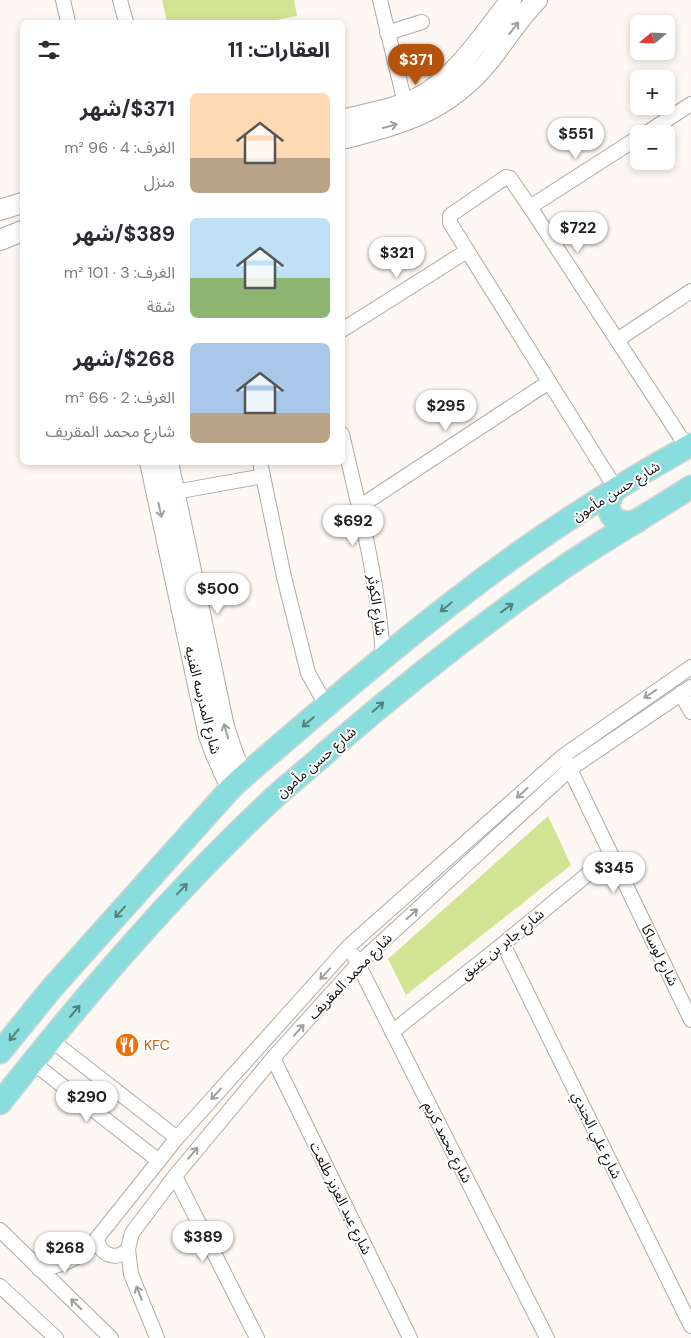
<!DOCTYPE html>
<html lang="ar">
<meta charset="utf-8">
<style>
body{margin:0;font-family:"DM Sans","Noto Sans Arabic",sans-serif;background:#f2f2f3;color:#2b2b33;direction:rtl;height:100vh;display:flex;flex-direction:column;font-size:19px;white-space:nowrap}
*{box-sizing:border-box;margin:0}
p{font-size:16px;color:#7c7c81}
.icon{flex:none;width:28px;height:28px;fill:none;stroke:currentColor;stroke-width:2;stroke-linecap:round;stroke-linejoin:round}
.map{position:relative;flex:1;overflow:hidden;direction:ltr}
.details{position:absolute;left:20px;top:20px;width:325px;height:445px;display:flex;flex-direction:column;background:#fff;border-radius:8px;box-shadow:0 2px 8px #0003;direction:rtl}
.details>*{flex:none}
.needle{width:32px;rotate:251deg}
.fabs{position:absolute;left:630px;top:15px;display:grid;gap:10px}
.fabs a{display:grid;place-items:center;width:45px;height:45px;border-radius:8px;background:#fff;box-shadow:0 2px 8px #0003;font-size:25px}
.price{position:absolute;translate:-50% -42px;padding:0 11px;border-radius:18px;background:#fff;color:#222;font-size:16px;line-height:32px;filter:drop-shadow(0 1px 2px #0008)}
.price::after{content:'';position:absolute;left:50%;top:30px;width:15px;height:11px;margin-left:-8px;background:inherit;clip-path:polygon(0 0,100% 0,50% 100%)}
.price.active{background:#b45309;color:#fff}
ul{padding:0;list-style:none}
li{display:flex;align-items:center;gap:15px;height:125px;padding:0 15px}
li span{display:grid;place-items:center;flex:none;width:140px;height:100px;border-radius:8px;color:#555}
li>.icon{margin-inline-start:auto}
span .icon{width:60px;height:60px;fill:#fffc;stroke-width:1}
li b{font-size:21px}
h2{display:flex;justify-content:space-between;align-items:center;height:60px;padding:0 15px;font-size:21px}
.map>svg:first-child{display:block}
.green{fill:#d3e394}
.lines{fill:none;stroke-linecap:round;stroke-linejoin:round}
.street-casing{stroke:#afaaa5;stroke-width:16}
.secondary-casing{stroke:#afaaa5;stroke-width:22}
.primary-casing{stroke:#d4d4d3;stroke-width:25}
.street{stroke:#fff;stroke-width:14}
.secondary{stroke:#fff;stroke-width:20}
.primary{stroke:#89dddd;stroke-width:22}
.oneway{stroke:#9f9f9e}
.oneway2{stroke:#53807f}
.labels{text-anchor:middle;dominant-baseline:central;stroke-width:4;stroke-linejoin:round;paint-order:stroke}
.street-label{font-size:14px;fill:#100e0c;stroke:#fff}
.food-label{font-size:14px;fill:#c56008;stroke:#fff;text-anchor:start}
</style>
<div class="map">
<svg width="691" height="1338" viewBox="0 0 691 1338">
<rect width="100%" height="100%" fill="#fdf8f3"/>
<!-- green -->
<g class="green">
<path d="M162 0H294L297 16 265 22H167Z"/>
<path d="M548 816 571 865 406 995 388 959Z"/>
</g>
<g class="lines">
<!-- street casing -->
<g class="street-casing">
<g id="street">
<path d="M63 0 68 22"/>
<path d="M120 0 126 22"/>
<path d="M380 0 405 103"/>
<path d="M387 33 422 22"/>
<path d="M645 134 691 104"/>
<path d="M530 207 639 137"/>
<path d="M342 330 467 251"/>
<path d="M617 340 691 291"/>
<path d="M342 434C359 508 379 582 383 658"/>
<path d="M260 462 284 577 308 673 326 705"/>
<path d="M616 489 450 223V216L452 214 506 177 510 178 530 207 687 447"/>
<path d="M175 492 263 476"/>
<path d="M359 507 549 382"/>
<path d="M681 693 691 712"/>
<path d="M566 761 691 1020"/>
<path d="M503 944 691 1326"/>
<path d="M354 956 547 1338"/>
<path d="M392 1032 503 944 611 855"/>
<path d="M51 1040 177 1138"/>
<path d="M273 1058 410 1338"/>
<path d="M32 1062 159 1161"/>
<path d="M175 1176 257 1338"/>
<path d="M0 1230 111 1338"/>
<path d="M97 1238C99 1255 117 1262 128 1249"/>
<path d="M39 1269C59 1267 75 1261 90 1247L177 1138 349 946 563 756 691 667"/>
<path d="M0 1286 56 1338"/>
<path d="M157 1338 131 1274 128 1249 132 1233 175 1176 273 1058 358 964 570 769 691 687"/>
</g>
</g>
<!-- secondary casing -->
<g class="secondary-casing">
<g id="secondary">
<path d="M342 120C369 113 398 109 423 95 459 74 485 32 511 0"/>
<path d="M342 139C404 123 447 112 489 61 505 41 519 18 537 0"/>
<path d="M0 210 22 203"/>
<path d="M0 240 22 231"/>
<path d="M150 462 209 736 215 752 231 788"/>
<path d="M168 462 224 727 234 757 244 776"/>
</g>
</g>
<!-- primary casing -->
<g class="primary-casing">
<g id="primary">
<path d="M616 489C600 508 612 528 637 521"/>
<path d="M0 1052 52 988 231 788 244 776C314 716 384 655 457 599 530 542 610 490 691 445"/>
<path d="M0 1103C81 1000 166 900 261 810 282 789 306 771 328 751 403 686 482 624 564 567 605 539 649 514 691 487"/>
</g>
</g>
<!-- street -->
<use href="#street" class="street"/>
<!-- secondary -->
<use href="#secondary" class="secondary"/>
<!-- primary -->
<use href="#primary" class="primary"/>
</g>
<!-- one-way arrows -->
<defs><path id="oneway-shaft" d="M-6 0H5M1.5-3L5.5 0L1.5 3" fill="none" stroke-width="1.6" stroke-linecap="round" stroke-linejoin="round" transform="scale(1.25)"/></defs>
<g class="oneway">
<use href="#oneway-shaft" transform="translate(514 28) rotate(-52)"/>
<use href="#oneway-shaft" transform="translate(390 126) rotate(-15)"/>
<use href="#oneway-shaft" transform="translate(160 510) rotate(78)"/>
<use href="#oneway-shaft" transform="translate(650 694) rotate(146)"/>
<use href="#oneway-shaft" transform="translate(226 731) rotate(-106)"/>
<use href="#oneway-shaft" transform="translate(522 793) rotate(138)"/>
<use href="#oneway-shaft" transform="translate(412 914) rotate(-43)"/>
<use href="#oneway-shaft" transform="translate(325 974) rotate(132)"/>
<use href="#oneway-shaft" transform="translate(299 1030) rotate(-48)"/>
<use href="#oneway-shaft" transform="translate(216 1094) rotate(132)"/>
<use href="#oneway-shaft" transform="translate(193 1153) rotate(-50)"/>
<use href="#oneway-shaft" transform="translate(139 1293) rotate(-112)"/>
<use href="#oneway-shaft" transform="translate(76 1304) rotate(-136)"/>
</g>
<g class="oneway2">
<use href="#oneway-shaft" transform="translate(446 607) rotate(141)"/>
<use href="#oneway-shaft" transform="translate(507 608) rotate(-36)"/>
<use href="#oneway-shaft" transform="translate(378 707) rotate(-41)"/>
<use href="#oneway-shaft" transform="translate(308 722) rotate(140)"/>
<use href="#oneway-shaft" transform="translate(182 889) rotate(-46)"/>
<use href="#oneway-shaft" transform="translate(120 912) rotate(132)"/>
<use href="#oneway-shaft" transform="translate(75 1011) rotate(-50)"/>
<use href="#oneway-shaft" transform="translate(14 1035) rotate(129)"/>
</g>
<!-- icons -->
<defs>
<g id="restaurant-disc" transform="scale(1.25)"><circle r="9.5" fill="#e8710a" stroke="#fff"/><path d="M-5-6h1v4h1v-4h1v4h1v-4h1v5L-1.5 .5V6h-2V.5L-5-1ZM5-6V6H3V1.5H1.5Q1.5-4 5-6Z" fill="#fff"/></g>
</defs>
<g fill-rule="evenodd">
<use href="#restaurant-disc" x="127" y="1045"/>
</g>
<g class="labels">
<!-- street labels -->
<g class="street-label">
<text transform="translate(616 491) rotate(-32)">شارع حسن مأمون</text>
<text transform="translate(377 605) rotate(82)">شارع الكوثر</text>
<text transform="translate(203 700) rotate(76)">شارع المدرسه الفنيه</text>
<text transform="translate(316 762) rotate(-41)">شارع حسن مأمون</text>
<text transform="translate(502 944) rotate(-39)">شارع جابر بن عتيق</text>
<text transform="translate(660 955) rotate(64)">شارع لوساكا</text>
<text transform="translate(350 976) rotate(-46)">شارع محمد المقريف</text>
<text transform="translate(597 1135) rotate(64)">شارع علي الجندي</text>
<text transform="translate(448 1142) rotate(63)">شارع محمد كريم</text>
<text transform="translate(341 1198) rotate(64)">شارع عبد العزيز طلعت</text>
</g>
<!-- food labels -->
<g class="food-label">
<text x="144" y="1045">KFC</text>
</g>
</g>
</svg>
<div class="fabs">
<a><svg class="needle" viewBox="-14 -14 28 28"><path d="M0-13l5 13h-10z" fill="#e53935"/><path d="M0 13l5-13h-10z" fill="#7c7c81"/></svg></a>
<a>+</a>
<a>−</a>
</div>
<b class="price active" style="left:416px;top:86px">$371</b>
<b class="price" style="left:576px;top:160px">$551</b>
<b class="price" style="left:578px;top:254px">$722</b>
<b class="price" style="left:397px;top:279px">$321</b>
<b class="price" style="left:446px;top:432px">$295</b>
<b class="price" style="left:353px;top:547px">$692</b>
<b class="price" style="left:218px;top:615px">$500</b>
<b class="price" style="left:614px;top:894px">$345</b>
<b class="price" style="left:87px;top:1123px">$290</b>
<b class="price" style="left:203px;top:1263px">$389</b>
<b class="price" style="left:65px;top:1274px">$268</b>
<section class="details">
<h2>العقارات: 11<svg class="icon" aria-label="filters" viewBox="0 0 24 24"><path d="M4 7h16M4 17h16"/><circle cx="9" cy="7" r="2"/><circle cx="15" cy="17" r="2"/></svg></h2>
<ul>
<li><span style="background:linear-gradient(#ffd9b3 65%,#b9a48a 0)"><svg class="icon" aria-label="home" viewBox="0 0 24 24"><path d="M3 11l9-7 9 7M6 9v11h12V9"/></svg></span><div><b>$371/شهر</b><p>الغرف: 4 · 96 m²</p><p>منزل</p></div></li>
<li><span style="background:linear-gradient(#bfe0f5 60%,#8fb573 0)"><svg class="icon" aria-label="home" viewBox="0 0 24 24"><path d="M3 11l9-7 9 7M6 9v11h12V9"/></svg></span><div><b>$389/شهر</b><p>الغرف: 3 · 101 m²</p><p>شقة</p></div></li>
<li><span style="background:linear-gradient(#a9c7e8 70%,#b9a48a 0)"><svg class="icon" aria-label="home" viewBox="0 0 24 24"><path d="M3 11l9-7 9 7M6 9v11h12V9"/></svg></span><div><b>$268/شهر</b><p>الغرف: 2 · 66 m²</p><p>شارع محمد المقريف</p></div></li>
</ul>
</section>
</div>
